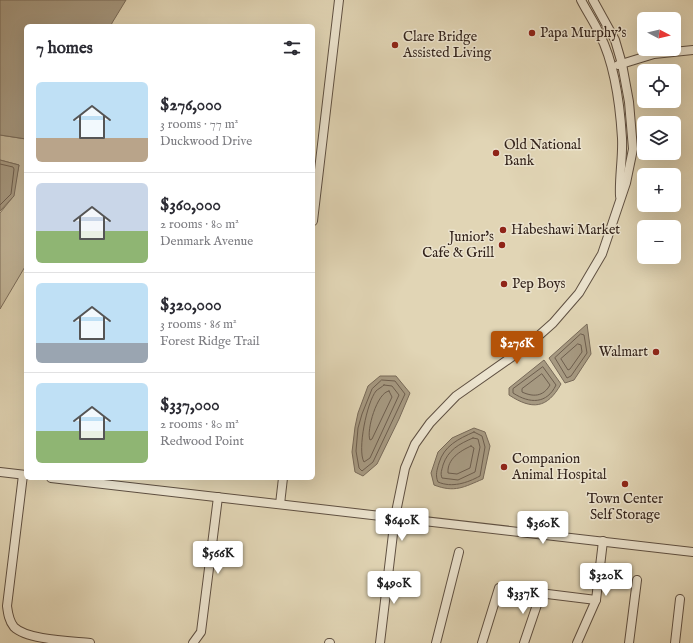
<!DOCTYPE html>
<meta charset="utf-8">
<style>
body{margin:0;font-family:"IM FELL English",serif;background:#f7f7f7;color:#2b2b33;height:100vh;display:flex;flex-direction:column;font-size:15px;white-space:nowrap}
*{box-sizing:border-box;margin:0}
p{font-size:13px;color:#7c7c81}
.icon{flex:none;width:22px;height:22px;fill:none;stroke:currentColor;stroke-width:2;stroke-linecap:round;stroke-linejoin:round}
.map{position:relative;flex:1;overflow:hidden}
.sheet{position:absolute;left:24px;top:24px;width:291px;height:456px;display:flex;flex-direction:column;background:#fff;border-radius:6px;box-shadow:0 4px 16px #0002}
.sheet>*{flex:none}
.needle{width:26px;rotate:97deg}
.controls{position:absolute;left:637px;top:12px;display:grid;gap:8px}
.controls a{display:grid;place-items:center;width:44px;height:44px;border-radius:6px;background:#fff;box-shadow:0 4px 16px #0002;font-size:20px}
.price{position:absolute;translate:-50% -34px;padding:0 9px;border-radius:4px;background:#fff;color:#222;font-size:13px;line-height:26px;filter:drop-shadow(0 1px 2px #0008)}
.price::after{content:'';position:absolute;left:50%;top:24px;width:12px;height:9px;margin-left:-6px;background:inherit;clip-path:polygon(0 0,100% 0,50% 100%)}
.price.on{background:#b45309;color:#fff}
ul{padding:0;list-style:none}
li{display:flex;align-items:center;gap:12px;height:100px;padding:0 12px}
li+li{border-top:1px solid #e1e1e2}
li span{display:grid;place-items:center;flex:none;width:112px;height:80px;border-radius:6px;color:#555}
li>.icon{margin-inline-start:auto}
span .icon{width:48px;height:48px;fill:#fffc;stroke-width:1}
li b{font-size:17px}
h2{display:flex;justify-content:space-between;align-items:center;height:48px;padding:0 12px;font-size:17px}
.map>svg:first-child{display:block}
.green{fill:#c4b79b;stroke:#7c6e5c}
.water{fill:#a69981;stroke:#786a59}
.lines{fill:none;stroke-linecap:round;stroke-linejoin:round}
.shore{stroke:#6d5e4e;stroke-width:1}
.minor-casing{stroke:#5f5042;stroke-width:10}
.minor{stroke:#ece4cf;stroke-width:8}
.poi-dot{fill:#8f2418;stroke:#ece4cf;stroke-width:1.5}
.labels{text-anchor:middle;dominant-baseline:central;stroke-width:3;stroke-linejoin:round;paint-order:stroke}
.poi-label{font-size:14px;fill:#34241c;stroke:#ece4cf;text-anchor:start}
</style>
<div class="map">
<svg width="693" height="643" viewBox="0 0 693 643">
<rect width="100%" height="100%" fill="#e1d5b5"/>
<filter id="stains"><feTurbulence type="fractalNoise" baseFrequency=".005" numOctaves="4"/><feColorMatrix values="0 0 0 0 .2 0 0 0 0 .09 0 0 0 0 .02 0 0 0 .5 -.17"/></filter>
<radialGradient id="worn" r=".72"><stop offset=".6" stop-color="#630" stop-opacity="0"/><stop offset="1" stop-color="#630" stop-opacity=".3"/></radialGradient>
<!-- green -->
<path class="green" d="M0 135 26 139V265L0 309V213L12 198 19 165 0 160Z"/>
<!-- water -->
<g class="water">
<path d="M0 0H126L112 23 111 26H26V139L0 135Z"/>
<path d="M0 160 19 165 14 196 0 211Z"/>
<path d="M587 324 591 354 574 380 565 383 549 358Z"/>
<path d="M544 360 561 384C547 409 532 410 509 395V388Z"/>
<path d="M380 376H396L410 393 399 419 377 464 363 476 355 472 352 452 355 427 358 413 368 386Z"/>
<path d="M474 428 485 432 490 446 483 479C464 487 455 493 434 485L431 473 438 452 452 438Z"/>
</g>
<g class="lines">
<!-- shore -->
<g class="shore">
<path d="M0 164 13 167 14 169 11 194 0 205"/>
<path d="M581 334 584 335 587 353 571 376 567 378 555 358Z"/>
<path d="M578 344 581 345 582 352 570 369 568 370 561 359Z"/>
<path d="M543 367 556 385C547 404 530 404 513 393V389Z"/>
<path d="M542 374 550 385C543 397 533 397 522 392V389Z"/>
<path d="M382 380 395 381 405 394 373 462 362 471 359 468 356 451 358 428 362 414 372 389Z"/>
<path d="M384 385 392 386 399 395 370 458 364 462C357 450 367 402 376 391 378 389 382 387 384 385Z"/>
<path d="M389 391 392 397 372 439 370 440C366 431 377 392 389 391Z"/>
<path d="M474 432 482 436 485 447 480 476C467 483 452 488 438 482 435 475 437 470 439 463 444 446 458 439 474 432Z"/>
<path d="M473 438 478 439 480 447 475 472 458 480 442 478C440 473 442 470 443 465 448 450 459 444 473 438Z"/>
<path d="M471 446 474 448 470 468 457 474 448 473C447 459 460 451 471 446Z"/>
</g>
<!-- minor casing -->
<g class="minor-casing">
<g id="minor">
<path d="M581 0C587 12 595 23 600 35 615 65 620 105 622 138 623 157 619 177 620 196"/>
<path d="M618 65 654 54 693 50"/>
<path d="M313 221 339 0"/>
<path d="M0 472 26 475"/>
<path d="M23 475 7 606C8 614 9 621 14 627 27 640 71 641 90 643"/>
<path d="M51 478 693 552"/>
<path d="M280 504 283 478"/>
<path d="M193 643 201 632 218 497"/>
<path d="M329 643H330"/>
<path d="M380 643 395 517 405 468 415 444 430 423 456 396 526 347 553 323 579 293 602 254 626 183 633 149 629 102 622 64 615 40 593 0"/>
<path d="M436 643 459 552"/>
<path d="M482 643 499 588 596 600"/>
<path d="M524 643 541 593"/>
<path d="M577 643 596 600 603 541"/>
<path d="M629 643 637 580"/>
<path d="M675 643 680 599"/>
</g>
</g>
<!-- minor -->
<use href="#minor" class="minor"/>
</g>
<!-- markers -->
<g class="poi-dot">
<circle cx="532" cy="33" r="4"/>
<circle cx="395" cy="45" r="4"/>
<circle cx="496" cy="153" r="4"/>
<circle cx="503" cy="230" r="4"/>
<circle cx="502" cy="245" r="4"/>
<circle cx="504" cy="284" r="4"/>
<circle cx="656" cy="352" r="4"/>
<circle cx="504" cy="467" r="4"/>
<circle cx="625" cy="484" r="4"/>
</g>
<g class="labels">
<!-- poi labels -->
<g class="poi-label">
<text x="540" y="33">Papa Murphy's</text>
<text x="403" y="37">Clare Bridge<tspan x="403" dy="16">Assisted Living</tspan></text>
<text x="504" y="145">Old National<tspan x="504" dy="16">Bank</tspan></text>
<text x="511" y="230">Habeshawi Market</text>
<text x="494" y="237" text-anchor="end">Junior's<tspan x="494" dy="16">Cafe &amp; Grill</tspan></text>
<text x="512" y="284">Pep Boys</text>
<text x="648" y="352" text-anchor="end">Walmart</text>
<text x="512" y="459">Companion<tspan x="512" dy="16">Animal Hospital</tspan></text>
<text x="625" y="499" text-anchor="middle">Town Center<tspan x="625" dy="16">Self Storage</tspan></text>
</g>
</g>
<rect width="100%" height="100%" filter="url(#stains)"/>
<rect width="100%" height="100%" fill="url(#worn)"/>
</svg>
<div class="controls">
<a><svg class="needle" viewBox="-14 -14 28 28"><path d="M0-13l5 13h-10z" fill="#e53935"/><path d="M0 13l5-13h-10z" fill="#7c7c81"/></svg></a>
<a><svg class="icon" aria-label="locate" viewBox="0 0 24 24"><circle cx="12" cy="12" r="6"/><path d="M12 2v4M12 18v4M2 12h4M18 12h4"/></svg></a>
<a><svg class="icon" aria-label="layers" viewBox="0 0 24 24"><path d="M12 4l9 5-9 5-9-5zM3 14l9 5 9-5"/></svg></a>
<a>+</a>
<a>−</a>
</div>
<b class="price on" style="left:517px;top:365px">$276K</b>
<b class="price" style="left:402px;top:542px">$640K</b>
<b class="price" style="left:543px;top:545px">$360K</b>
<b class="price" style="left:218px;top:575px">$566K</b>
<b class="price" style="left:606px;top:597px">$320K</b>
<b class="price" style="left:394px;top:605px">$490K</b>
<b class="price" style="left:523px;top:615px">$337K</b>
<section class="sheet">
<h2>7 homes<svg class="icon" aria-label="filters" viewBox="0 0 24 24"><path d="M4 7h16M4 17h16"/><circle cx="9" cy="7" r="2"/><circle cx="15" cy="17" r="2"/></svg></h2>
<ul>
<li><span style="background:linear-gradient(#bfe0f5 70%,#b9a48a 0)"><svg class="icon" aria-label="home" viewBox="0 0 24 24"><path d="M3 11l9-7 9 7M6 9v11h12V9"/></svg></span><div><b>$276,000</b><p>3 rooms · 77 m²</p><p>Duckwood Drive</p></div></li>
<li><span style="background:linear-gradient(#c9d6e8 60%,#8fb573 0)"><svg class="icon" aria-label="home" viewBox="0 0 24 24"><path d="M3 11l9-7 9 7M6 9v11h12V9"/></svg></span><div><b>$360,000</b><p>2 rooms · 80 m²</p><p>Denmark Avenue</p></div></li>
<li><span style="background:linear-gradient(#bfe0f5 75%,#9aa5b1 0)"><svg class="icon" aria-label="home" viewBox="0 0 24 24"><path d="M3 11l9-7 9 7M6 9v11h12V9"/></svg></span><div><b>$320,000</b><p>3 rooms · 86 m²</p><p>Forest Ridge Trail</p></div></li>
<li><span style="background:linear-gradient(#bfe0f5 60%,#8fb573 0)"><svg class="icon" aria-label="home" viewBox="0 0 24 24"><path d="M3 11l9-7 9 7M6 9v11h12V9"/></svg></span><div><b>$337,000</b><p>2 rooms · 80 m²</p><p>Redwood Point</p></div></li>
</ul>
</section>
</div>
